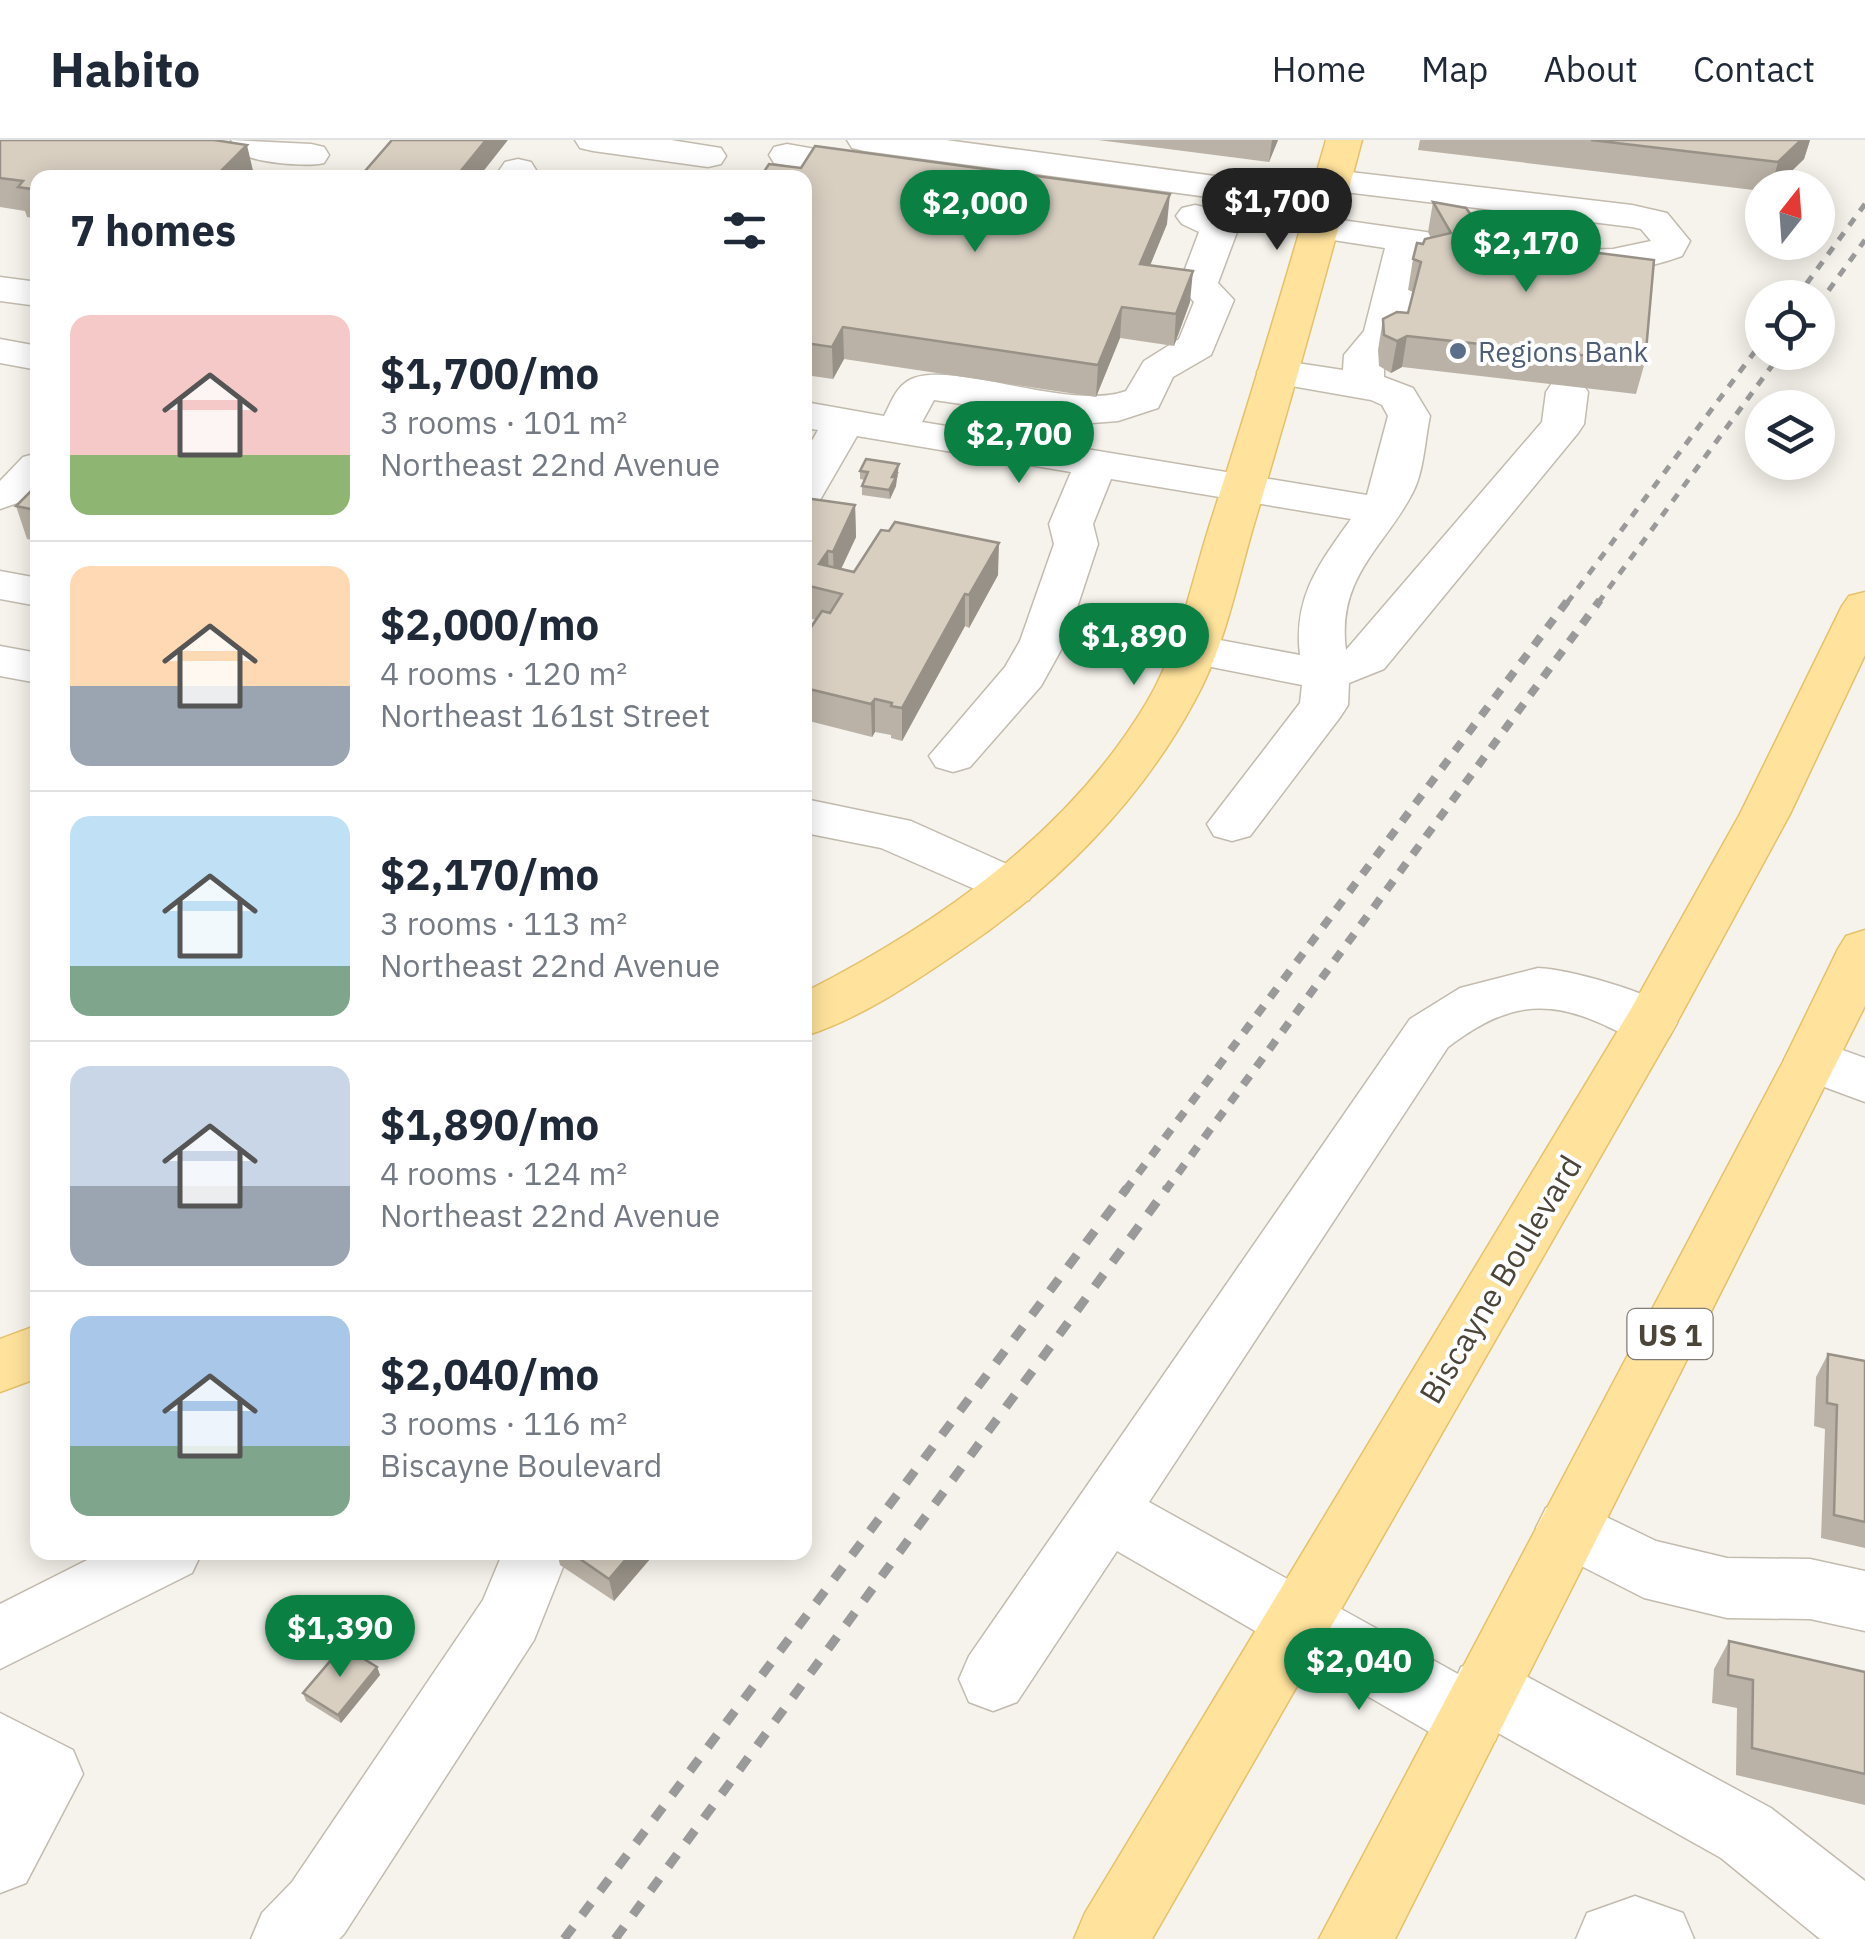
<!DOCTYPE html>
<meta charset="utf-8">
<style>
body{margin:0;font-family:"IBM Plex Sans",sans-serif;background:#f6f6f7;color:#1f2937;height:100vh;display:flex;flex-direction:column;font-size:38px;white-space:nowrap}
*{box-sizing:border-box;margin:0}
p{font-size:32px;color:#747a83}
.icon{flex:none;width:55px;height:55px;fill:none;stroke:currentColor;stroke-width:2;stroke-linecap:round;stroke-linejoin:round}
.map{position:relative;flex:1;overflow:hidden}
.details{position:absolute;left:30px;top:30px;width:782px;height:1390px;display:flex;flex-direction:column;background:#fff;border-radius:20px;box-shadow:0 5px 25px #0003}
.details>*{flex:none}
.needle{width:65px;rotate:17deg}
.tools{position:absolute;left:1745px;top:30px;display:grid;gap:20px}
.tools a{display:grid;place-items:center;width:90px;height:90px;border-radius:50%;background:#fff;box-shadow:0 5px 25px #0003;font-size:50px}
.price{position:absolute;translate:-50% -85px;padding:0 22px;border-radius:35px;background:#0b8043;color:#fff;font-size:32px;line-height:65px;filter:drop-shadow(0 2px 5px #0008)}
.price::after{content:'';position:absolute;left:50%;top:60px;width:30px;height:22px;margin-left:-15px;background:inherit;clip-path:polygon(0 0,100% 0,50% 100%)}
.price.current{background:#222;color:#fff}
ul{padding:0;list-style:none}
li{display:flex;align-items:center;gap:30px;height:250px;padding:0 40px}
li+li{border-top:2px solid #e0e1e3}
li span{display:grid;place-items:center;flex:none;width:280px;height:200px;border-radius:20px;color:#555}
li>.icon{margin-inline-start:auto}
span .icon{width:120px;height:120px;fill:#fffc;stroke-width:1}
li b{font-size:42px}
h2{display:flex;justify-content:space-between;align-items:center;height:120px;padding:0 40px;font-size:42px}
header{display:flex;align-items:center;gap:60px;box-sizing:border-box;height:140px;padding:0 50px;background:#fff;border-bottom:2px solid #e0e1e3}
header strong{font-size:48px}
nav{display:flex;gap:55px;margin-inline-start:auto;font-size:35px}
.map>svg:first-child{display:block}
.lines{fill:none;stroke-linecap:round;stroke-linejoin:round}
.minor-casing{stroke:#c2bbae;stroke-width:3}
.major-casing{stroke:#e6c16a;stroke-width:3}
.minor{fill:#fff;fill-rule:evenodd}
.major{fill:#ffe39c;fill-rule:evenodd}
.rail-far2{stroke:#9a9a9a;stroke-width:5;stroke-dasharray:9 9;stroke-linecap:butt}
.rail-far1{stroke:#9a9a9a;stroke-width:8;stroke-dasharray:11 11;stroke-linecap:butt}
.rail{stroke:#9a9a9a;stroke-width:9;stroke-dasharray:15 15;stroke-linecap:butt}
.wall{fill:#bab2a6}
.shaded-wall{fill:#979187}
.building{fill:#d8cfc1;stroke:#979187;stroke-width:2.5}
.service-dot{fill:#5c6f8a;stroke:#fff;stroke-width:4}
.labels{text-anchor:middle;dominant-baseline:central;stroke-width:8;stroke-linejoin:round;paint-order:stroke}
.far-service-label{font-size:28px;fill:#4e5e75;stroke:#fff;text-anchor:start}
.shield{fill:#fff;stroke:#817c74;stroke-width:2.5}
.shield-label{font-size:30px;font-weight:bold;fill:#4b4439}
.street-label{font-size:32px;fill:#4b4439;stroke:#fff}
</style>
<header>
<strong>Habito</strong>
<nav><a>Home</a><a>Map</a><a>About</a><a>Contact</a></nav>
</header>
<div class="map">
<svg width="1865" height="1799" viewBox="0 0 1865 1799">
<rect width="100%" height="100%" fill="#f6f3ec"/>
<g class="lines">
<!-- minor casing -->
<g class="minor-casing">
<g id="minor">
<path d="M231 0 311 4 324 7 329 15 324 23C308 27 254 23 241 13 239 12 233 2 231 0Z"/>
<path d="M575 0H671L721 8 726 16 721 24 708 27 593 11 580 8Z"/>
<path d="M847 0H946L1327 51 1340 54 1346 62 1340 70 1327 73 865 11 852 8Z"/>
<path d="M787 4 882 21 895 24 900 32 895 40 882 43 774 23 769 15 774 7Z"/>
<path d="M518 19 531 22 536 30 531 38H494L505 22Z"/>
<path d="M1333 30 1632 65 1667 73 1690 101 1682 116C1638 132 1588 139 1542 127L1537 119 1542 111 1613 109 1651 101 1641 89 1632 87 1320 49 1315 41 1320 33Z"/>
<path d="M1195 65C1213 69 1232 72 1237 92L1218 143 1234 160 1211 215 1173 237 1158 268 1118 281 1092 283 934 260 922 282 1367 355 1388 276 1382 265 1371 260 1263 241 1257 232 1263 223 1277 220 1343 230 1344 215 1364 191 1385 108 1307 96 1301 88 1307 80 1320 77 1447 95 1453 103 1447 111 1422 113 1403 194 1384 217V237L1413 248 1430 276C1425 299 1424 331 1413 352 1386 406 1336 436 1346 510L1542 282 1546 252 1552 243 1567 240 1582 243 1588 252 1584 284 1578 293 1384 529 1349 543 1348 565 1341 576 1250 696 1232 701 1214 696 1207 684 1300 563 1302 545 1176 520 1170 510 1176 500 1193 495 1300 515C1293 457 1319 424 1351 379L1111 339 1093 384 1098 404 1066 501 1041 546 970 627 953 632 936 627 929 616 1005 527 1020 501 1054 404 1049 384 1071 332 857 296 820 360 805 364V313L818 290 805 288V262L884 276C890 265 895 250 905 243 940 214 1067 273 1126 251L1144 221 1179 199 1194 162 1179 145 1199 92 1182 84 1176 76 1182 68Z"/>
<path d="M0 137 38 142V166L0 161Z"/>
<path d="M0 199 38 206V230L0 223Z"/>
<path d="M38 313V352L32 358 0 369V341L23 317Z"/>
<path d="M0 431 38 438V466L0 459Z"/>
<path d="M0 506 38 513V543L0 536Z"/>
<path d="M805 659 911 681 1029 734 1037 747 1029 760 1011 765 881 708 805 693Z"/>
<path d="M1538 828C1566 829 1649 851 1669 869 1673 872 1675 878 1677 883L1669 897C1643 905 1626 895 1602 884 1541 856 1501 867 1448 907L1149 1362 1458 1534 1461 1527 1485 1518 1509 1527 1771 1668 1865 1741V1799H1820L1721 1718 1498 1593 1495 1601 1470 1611 1445 1601 1117 1411 1017 1562 993 1571 969 1562 959 1539 969 1516 1410 879 1460 848Z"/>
<path d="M1812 899 1865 918V962L1792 935 1784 920 1792 905Z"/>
<path d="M1569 1359 1656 1401 1727 1418 1810 1419 1865 1431V1491L1810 1479 1727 1478 1644 1458 1546 1408 1536 1388 1546 1368Z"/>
<path d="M103 1412H202L192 1433 0 1529V1464Z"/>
<path d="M503 1412H569L534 1500 344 1794 339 1799H251L262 1773 292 1742 483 1460Z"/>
<path d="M0 1573 73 1610 83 1634 26 1743 0 1753Z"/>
<path d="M1635 1756 1683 1773 1694 1799H1576L1587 1773Z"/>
</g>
</g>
<!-- major casing -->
<g class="major-casing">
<g id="major">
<path d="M1326 0H1362C1328 127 1293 254 1255 381 1237 441 1226 504 1195 560 1140 663 1054 748 958 812 911 844 859 879 805 896V852C938 784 1069 693 1147 562 1179 508 1191 444 1210 384 1251 257 1289 129 1326 0Z"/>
<path d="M1865 452V515L1790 674 1669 897 1152 1799H1074L1085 1773 1631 869 1740 674 1842 466 1849 456Z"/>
<path d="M1865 790V866L1395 1799H1319L1784 920 1838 809 1846 796Z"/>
<path d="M38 1185V1238L0 1252V1199Z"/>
</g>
</g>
<!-- minor -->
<use href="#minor" class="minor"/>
<!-- major -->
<use href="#major" class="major"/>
<!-- rail-far2 -->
<g class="rail-far2">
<path d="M1796 158 1865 64"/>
<path d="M1818 165 1865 100"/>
<path d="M1567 463 1762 202"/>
<path d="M1598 463 1782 212"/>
</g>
<!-- rail-far1 -->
<g class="rail-far1">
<path d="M1125 1051 1568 460"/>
<path d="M1165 1051 1600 460"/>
</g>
<!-- rail -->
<g class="rail">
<path d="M564 1799 1127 1048"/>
<path d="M615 1799 1167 1048"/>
</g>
</g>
<!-- wall -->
<g class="wall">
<path d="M0 0 254 35 251 38H38V79L27 77 25 71 0 67Z"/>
<path d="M1098 0H1278L1269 22Z"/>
<path d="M1420 0H1810L1804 19 1774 48H1762V51L1418 10Z"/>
<path d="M805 38 1167 84 1150 125 1190 162 1174 206 1120 198 1096 257 844 219 833 239 805 235Z"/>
<path d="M1433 62 1488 99 1645 222 1636 254 1402 227 1391 233 1379 226 1378 210 1383 179 1408 173 1413 152 1408 150 1413 119 1423 104 1431 98 1428 92Z"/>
<path d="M860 331 899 332 896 338V346L890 359 862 355V346L865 340 860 339Z"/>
<path d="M38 344V401L27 399 16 366Z"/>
<path d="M805 358 855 365 856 397 841 429 854 432 998 435 969 488 965 486 902 601 891 598V595L875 592 872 597 805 580V496L816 480 805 477Z"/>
<path d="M1828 1214 1865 1221V1408L1821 1398 1825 1289 1814 1286 1816 1237Z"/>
<path d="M557 1412H656L614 1461 560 1425Z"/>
<path d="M1729 1501 1865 1532V1665L1736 1635 1737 1568 1712 1563 1714 1529Z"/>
<path d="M377 1527 380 1535 341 1583 306 1561 303 1553Z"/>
</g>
<!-- shaded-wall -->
<g class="shaded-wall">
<path d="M486 0H508L478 38H455Z"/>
<path d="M1272 0H1278L1269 22Z"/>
<path d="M1801 0H1810L1804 19 1774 48H1771L1778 22Z"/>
<path d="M247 5 254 35 251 38H214Z"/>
<path d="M1170 54 1167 84 1138 155 1140 124Z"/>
<path d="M1193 131 1190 162 1174 206 1176 174Z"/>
<path d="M1122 167 1120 198 1096 257 1098 225Z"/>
<path d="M843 187 844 219 833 239 832 207Z"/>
<path d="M1407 196 1402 227 1391 233 1397 201Z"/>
<path d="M899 324 896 346 890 359 889 350 892 337Z"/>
<path d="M855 365 856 397 834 444 833 412Z"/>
<path d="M999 403 998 435 969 488V455Z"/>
<path d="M828 411 829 443 819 424Z"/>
<path d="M965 454V486L902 601V568Z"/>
<path d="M875 559V592L872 597 871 564Z"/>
<path d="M632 1412H656L614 1461 609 1439Z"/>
<path d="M377 1527 380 1535 341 1583 338 1575Z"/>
</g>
<!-- building -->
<g class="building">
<path d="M0 0H214L247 5 214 38H79L63 35 60 38H38V50L18 47 23 41 0 38Z"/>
<path d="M392 0H486L455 38H359Z"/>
<path d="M1591 0H1801L1778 22Z"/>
<path d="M815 6 1170 54 1140 124 1193 131 1176 174 1122 167 1098 225 843 187 832 207 805 203V38H760L769 24 801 28Z"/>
<path d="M1433 62 1466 68 1488 99 1654 120 1645 222 1407 196 1397 201 1384 195 1383 179 1397 172 1408 173 1421 122 1413 119 1417 103 1423 104 1425 99 1451 93Z"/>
<path d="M866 319 899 324 892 337H896L889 350 862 346 868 332 860 331Z"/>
<path d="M38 344V368L35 370 16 366Z"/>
<path d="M805 358 855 365 833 412 828 411 819 424 854 432 881 390 889 391 895 382 999 403 969 455 965 454 902 568 891 566 892 563 875 559 871 564 805 548 807 542H805V496L822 471 830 473 842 454 805 445Z"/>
<path d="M1828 1214 1865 1221V1382L1834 1375 1837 1265 1827 1263Z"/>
<path d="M570 1412H632L609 1439Z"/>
<path d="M1729 1501 1865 1532V1634L1752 1608 1753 1540 1728 1535Z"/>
<path d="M343 1506 377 1527 338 1575 303 1553Z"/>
</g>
<!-- markers -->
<circle class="service-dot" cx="1458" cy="211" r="10"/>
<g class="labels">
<!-- far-service labels -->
<g class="far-service-label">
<text x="1478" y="211">Regions Bank</text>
</g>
<!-- shield labels -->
<rect class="shield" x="1627.5" y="1169" width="85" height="50" rx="8"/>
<g class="shield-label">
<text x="1670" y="1194">US 1</text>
</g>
<!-- street labels -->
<g class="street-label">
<text transform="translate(1500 1139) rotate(-59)">Biscayne Boulevard</text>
</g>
</g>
</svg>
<div class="tools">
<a><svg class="needle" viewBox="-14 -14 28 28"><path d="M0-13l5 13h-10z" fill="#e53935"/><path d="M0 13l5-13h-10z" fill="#747a83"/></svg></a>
<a><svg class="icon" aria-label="locate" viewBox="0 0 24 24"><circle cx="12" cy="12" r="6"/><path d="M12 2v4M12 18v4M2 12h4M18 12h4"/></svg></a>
<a><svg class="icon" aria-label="layers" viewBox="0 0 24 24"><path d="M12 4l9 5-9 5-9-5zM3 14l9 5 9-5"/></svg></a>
</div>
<b class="price current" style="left:1277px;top:113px">$1,700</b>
<b class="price" style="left:975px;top:115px">$2,000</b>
<b class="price" style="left:1526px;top:155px">$2,170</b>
<b class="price" style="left:1019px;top:346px">$2,700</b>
<b class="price" style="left:1134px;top:548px">$1,890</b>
<b class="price" style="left:340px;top:1540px">$1,390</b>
<b class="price" style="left:1359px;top:1573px">$2,040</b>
<section class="details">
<h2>7 homes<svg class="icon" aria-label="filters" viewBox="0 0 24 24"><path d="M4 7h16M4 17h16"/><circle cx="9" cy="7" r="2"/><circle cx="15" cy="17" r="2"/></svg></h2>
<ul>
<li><span style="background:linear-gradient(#f6c9c9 70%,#8fb573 0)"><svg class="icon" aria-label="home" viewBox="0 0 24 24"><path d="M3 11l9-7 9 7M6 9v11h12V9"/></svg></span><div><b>$1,700/mo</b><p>3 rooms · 101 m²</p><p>Northeast 22nd Avenue</p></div></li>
<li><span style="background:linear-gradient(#ffd9b3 60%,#9aa5b1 0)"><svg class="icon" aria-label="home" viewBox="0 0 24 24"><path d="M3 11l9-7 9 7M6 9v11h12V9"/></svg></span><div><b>$2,000/mo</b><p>4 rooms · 120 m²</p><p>Northeast 161st Street</p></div></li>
<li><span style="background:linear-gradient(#bfe0f5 75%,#7fa58c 0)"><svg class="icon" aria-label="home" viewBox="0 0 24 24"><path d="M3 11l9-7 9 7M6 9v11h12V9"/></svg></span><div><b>$2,170/mo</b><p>3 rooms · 113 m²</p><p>Northeast 22nd Avenue</p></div></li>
<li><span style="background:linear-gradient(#c9d6e8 60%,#9aa5b1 0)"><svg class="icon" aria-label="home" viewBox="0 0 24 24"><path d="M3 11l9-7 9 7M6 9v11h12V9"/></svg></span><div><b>$1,890/mo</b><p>4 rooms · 124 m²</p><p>Northeast 22nd Avenue</p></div></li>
<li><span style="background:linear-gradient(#a9c7e8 65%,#7fa58c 0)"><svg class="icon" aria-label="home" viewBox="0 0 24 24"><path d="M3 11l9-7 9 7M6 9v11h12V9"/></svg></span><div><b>$2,040/mo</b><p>3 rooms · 116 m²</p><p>Biscayne Boulevard</p></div></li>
</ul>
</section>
</div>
